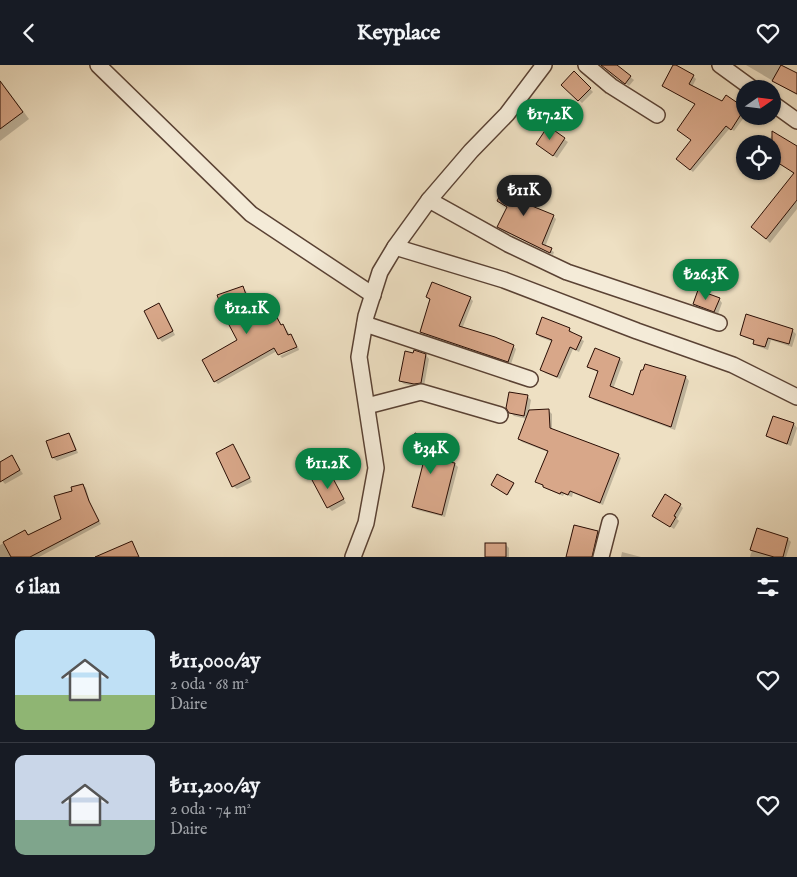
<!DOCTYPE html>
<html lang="tr">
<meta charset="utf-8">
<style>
body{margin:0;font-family:"IM FELL English",serif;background:#242831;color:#f1f3f6;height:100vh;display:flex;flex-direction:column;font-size:19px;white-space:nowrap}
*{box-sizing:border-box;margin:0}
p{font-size:16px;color:#9ea1a6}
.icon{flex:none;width:28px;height:28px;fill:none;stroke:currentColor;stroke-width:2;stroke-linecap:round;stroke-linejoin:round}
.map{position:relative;height:492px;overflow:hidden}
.drawer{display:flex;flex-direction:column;background:#171b24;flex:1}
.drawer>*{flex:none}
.needle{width:32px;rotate:76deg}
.fabs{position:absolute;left:736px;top:15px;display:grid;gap:10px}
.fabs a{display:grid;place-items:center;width:45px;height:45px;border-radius:50%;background:#171b24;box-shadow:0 1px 4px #0004;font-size:25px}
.price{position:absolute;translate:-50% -42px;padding:0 11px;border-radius:18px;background:#0b8043;color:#fff;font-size:16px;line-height:32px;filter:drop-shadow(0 1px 2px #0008)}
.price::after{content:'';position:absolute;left:50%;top:30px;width:15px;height:11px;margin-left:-8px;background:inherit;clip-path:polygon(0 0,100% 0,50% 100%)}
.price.current{background:#222;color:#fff}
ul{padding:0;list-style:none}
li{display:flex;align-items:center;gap:15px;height:125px;padding:0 15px}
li+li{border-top:1px solid #363941}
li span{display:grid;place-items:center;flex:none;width:140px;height:100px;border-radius:10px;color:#555}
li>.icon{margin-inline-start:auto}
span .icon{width:60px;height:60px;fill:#fffc;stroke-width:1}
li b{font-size:21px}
h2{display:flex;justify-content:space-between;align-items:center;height:60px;padding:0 15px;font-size:21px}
header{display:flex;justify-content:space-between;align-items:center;height:65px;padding:0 15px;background:#171b24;font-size:22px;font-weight:700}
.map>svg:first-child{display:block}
.shadow{fill:#0003}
.building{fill:#d8a789;stroke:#290d04}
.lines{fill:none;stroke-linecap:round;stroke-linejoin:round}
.minor-casing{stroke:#5a4234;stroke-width:18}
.minor{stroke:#f4ebd8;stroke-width:15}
</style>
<header><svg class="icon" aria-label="back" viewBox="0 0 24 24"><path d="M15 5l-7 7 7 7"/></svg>Keyplace<svg class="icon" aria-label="heart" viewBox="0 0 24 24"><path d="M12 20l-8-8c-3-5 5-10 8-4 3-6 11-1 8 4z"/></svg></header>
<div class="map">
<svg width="797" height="492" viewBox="0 0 797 492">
<rect width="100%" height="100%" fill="#eee0c3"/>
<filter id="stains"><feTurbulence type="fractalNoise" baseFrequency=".004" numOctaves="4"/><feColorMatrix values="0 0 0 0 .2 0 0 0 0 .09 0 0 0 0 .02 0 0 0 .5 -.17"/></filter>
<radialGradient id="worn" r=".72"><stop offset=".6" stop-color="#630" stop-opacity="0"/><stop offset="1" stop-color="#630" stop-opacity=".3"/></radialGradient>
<!-- shadow -->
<g class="shadow">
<path d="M605 0H615L634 15 629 21 607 5Z"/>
<path d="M746 0H780L797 9V30Z"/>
<path d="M574 8 593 27 582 38 563 20Z"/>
<path d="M693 11 696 14 692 22 722 37 726 32 745 44V51L734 66 730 63 693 107 681 97 692 75 678 65 696 39 663 21Z"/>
<path d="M0 15 29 54 0 76Z"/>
<path d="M548 63 568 77 557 93 541 82Z"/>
<path d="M774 68 797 83V144L770 178 757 166 794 110 791 106 772 94V79H766Z"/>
<path d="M532 130 535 133 530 142 553 151 556 154 545 182 554 187 553 190 501 165 498 162Z"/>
<path d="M242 222 246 226 254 247 267 241 273 251 275 250 278 253 282 261 286 264 297 280 278 289 277 286 218 319 215 316 238 276Z"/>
<path d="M427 232 470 233 473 236 462 264 513 281 516 284 511 299 424 270 421 267 430 235Z"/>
<path d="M719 234 722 238 718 249 697 242 694 239Z"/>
<path d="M159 240 162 243 175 270 162 277 159 273Z"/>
<path d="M747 251 793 266 796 269 792 282 771 275 768 285 757 281 754 278 755 276 744 272 741 269Z"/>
<path d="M569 264 572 267V269L584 276 579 287 573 284 560 314 545 308 542 304 553 277 540 272 537 269Z"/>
<path d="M298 282 299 285 282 293 280 291Z"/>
<path d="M595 284 620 294 623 297 613 324 634 332 646 301 686 312 689 316 675 365 594 335 591 332 599 308 589 302Z"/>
<path d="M415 287 426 290 429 294 424 321 418 322 404 319 400 316Z"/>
<path d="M510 328 528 332 531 335 529 346H549L552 349V365L618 390 621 393 603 440 573 428 572 432 564 429 563 431 547 424 537 416 548 387 522 377 519 374 527 354 514 351 510 347Z"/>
<path d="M794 359 797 363 791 381 771 374 768 371Z"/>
<path d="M69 369 72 373 78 388 57 396 53 393 47 377Z"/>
<path d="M442 379 445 382 440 396 455 399 458 402 445 452 417 445 414 442 424 400 411 396 408 393Z"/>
<path d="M233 381 236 384 252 417 237 424 233 421Z"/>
<path d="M12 392 23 409 5 419 0 413V398Z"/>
<path d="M328 407 346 438 332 446 328 442Z"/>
<path d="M513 419 514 420 508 430 493 421Z"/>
<path d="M83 420 86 423 91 441 101 459 39 492H0V480L25 467 29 471 62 455 74 426Z"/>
<path d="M680 440 683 443 677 454 679 456 674 464 654 451Z"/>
<path d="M758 465 788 474 791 477 786 492H750Z"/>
<path d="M597 467 602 472 597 492H567Z"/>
<path d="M506 480 509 483V492H486Z"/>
<path d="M622 487 641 492H621Z"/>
</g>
<!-- building -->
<g class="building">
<path d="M601 0H617L631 11 625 19Z"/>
<path d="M673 0H676L694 10 689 19 722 36 726 30 745 43 731 65 726 61 690 105 676 94 691 75 677 65 695 39 662 21Z"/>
<path d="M781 0 797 8V29L772 16Z"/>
<path d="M574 6 591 23 578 36 561 20Z"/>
<path d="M0 16 23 47 0 64Z"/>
<path d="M548 61 565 73 553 91 536 79Z"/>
<path d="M772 66 797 81V135L766 174 751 162 794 108 772 94Z"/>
<path d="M508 115 533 129 527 139 554 150 542 179 552 183 550 188 497 162 507 142 497 136Z"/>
<path d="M432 217 471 232 459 261 495 272 514 280 508 297 420 267 430 234 426 232Z"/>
<path d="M243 221 252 247 267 239 272 250 275 249 281 260 283 259 288 270 291 269 297 282 278 290 274 283 214 317 202 295 237 275 219 241H221L217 230Z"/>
<path d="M698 225 720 233 714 247 693 239Z"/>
<path d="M159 238 173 266 158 274 144 246Z"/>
<path d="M746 249 793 264 789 279 768 273 765 282 753 279 754 275 740 270Z"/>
<path d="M542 252 570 263 569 266 582 272 576 285 570 282 557 312 540 305 552 275 536 269Z"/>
<path d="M595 283 620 293 610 321 633 330 641 305H643L645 299 686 311 671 362 589 332 598 306 587 302Z"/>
<path d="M414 285 426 289 421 318 414 319 399 316 405 286 413 288Z"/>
<path d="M509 327 528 330 524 351 509 348 506 343Z"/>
<path d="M549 344 550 363 619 389 600 438 570 426 568 430 561 427 560 429 543 422V420L535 417 548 386 518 374 529 345Z"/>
<path d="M773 351 794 358 787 379 766 371Z"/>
<path d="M69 368 76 385 52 393 46 376Z"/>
<path d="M415 368 443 378 437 395 455 398 442 450 412 442 423 399 407 393Z"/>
<path d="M233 379 250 413 232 422 216 388Z"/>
<path d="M12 390 20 405 0 417V397Z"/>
<path d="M329 406 344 434 327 443 312 415Z"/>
<path d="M497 409 514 418 507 430 491 420Z"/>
<path d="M83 419 89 436 99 456 30 492H11L3 477 25 465 28 470 61 454 54 431 72 426 71 422Z"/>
<path d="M665 429 681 439 674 451 676 452 670 462 652 451Z"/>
<path d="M574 460 598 466 592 492H566Z"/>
<path d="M757 463 788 473 783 492H774L750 485Z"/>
<path d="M132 476 139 492H95Z"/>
<rect x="485" y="478" width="21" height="14"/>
</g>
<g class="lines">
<!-- minor casing -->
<g class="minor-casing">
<g id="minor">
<path d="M98 0 251 149 373 230"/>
<path d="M586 0 611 21 657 50"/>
<path d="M720 0 753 24"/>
<path d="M772 38 797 56"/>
<path d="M429 135 508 179 567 207 719 258"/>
<path d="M395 182 504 215 637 266 733 300 797 332"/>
<path d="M365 259 530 314"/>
<path d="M367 341 421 327 500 350"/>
<path d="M353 492 366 458 376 403 359 292 366 251 380 207 395 182 429 135 471 86 507 49 544 0"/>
<path d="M601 492 610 457"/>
</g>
</g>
<!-- minor -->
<use href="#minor" class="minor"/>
</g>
<rect width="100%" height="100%" filter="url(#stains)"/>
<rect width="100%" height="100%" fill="url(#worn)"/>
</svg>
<div class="fabs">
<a><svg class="needle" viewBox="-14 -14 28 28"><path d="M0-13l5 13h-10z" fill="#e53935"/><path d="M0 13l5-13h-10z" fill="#9ea1a6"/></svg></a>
<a><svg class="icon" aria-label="locate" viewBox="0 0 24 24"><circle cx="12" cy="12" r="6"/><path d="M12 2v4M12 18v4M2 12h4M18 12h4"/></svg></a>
</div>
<b class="price" style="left:550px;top:76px">₺17.2K</b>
<b class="price current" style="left:524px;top:152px">₺11K</b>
<b class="price" style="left:706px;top:236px">₺26.3K</b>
<b class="price" style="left:247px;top:270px">₺12.1K</b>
<b class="price" style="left:431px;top:410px">₺34K</b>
<b class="price" style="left:328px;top:425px">₺11.2K</b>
</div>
<section class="drawer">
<h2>6 ilan<svg class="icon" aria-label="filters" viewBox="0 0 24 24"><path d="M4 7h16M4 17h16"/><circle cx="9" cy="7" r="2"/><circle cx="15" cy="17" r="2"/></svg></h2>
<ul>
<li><span style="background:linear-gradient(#bfe0f5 65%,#8fb573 0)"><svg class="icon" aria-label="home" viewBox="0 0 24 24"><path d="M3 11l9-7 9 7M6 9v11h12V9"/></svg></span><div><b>₺11,000/ay</b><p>2 oda · 68 m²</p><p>Daire</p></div><svg class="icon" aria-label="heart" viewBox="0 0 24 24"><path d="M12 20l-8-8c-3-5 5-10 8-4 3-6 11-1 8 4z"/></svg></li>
<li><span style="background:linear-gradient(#c9d6e8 65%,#7fa58c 0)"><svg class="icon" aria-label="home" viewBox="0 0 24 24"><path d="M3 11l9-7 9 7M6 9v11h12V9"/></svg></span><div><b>₺11,200/ay</b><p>2 oda · 74 m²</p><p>Daire</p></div><svg class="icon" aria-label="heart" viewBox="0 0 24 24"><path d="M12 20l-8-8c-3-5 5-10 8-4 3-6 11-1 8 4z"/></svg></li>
</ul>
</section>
